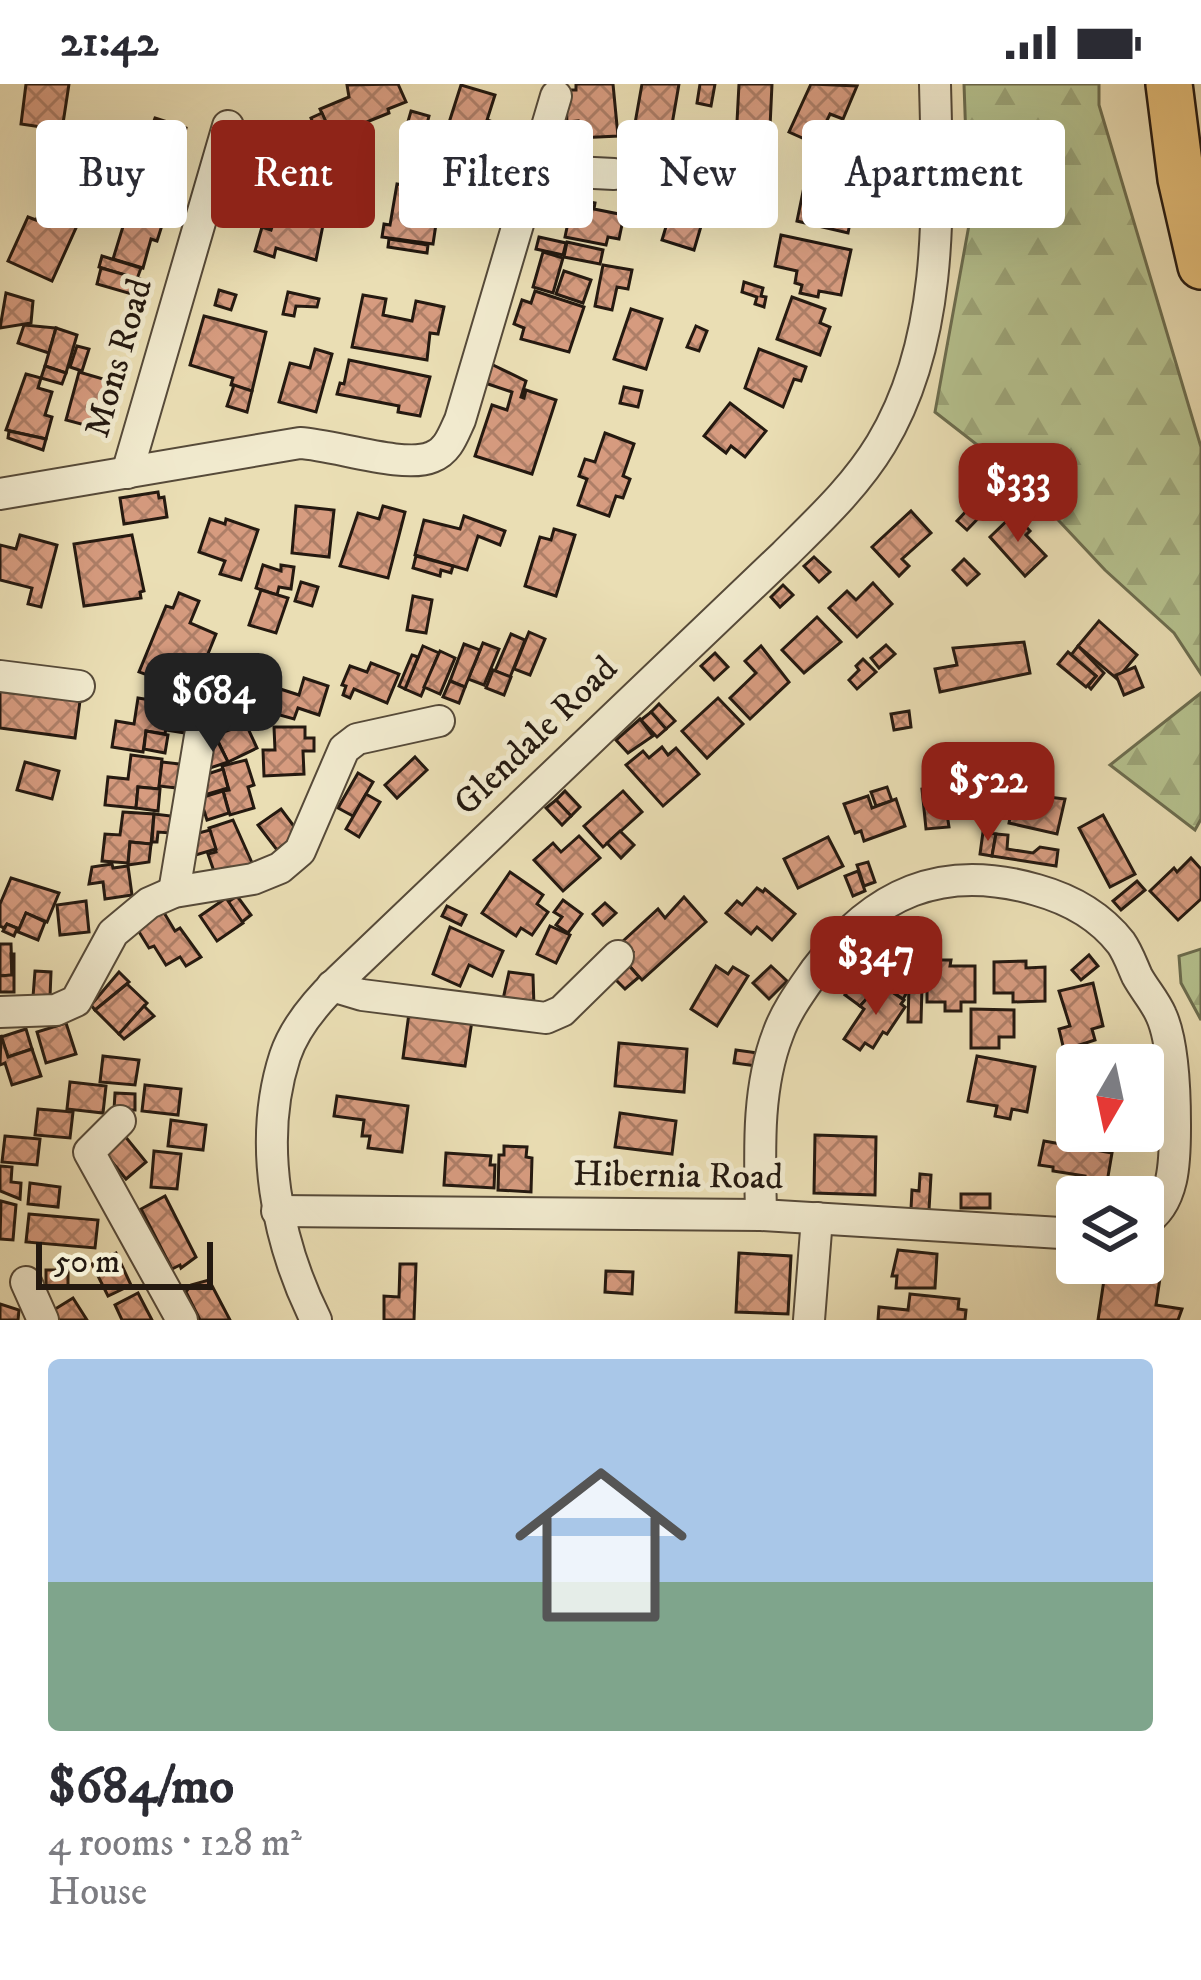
<!DOCTYPE html>
<meta charset="utf-8">
<style>
body{margin:0;font-family:"IM FELL DW Pica",serif;background:#f7f7f7;color:#2b2b33;height:100vh;display:flex;flex-direction:column;font-size:45px;white-space:nowrap}
*{box-sizing:border-box;margin:0}
p{font-size:39px;color:#7c7c81}
.icon{flex:none;width:66px;height:66px;fill:none;stroke:currentColor;stroke-width:2;stroke-linecap:round;stroke-linejoin:round}
.map{position:relative;height:1236px;overflow:hidden}
.side{display:flex;flex-direction:column;background:#fff;flex:1}
.side>*{flex:none}
.banner{position:absolute;left:36px;top:36px;width:1131px;height:108px;display:flex;gap:24px}
.needle{width:78px;rotate:189deg}
.fabs{position:absolute;left:1056px;top:960px;display:grid;gap:24px}
.fabs a{display:grid;place-items:center;width:108px;height:108px;border-radius:12px;background:#fff;box-shadow:0 12px 48px #0002;font-size:60px}
.scale{position:absolute;left:36px;bottom:30px;width:177px;box-sizing:border-box;padding-left:12px;border:6px solid #241910;border-top:0;font-size:33px;line-height:42px;white-space:nowrap;color:#241910;-webkit-text-stroke:9px #f1eace;paint-order:stroke}
.price{position:absolute;translate:-50% -102px;padding:0 27px;border-radius:24px;background:#8f2418;color:#fff;font-size:39px;line-height:78px;filter:drop-shadow(0 3px 6px #0008)}
.price::after{content:'';position:absolute;left:50%;top:72px;width:36px;height:27px;margin-left:-18px;background:inherit;clip-path:polygon(0 0,100% 0,50% 100%)}
.price.current{background:#222;color:#fff}
ul{padding:0;list-style:none}
li{display:grid;align-content:center;gap:24px;height:636px;padding:0 48px}
li span{display:grid;place-items:center;height:372px;border-radius:12px;color:#555}
li>.icon{margin-inline-start:auto}
span .icon{width:216px;height:216px;fill:#fffc;stroke-width:1}
li b{font-size:51px}
.tag{padding:0 42px;border-radius:12px;background:#fff;box-shadow:0 12px 48px #0002;font-size:42px;line-height:108px}
.tag.current{background:#8f2418;color:#fff}
.status{display:flex;justify-content:space-between;align-items:center;height:84px;padding:0 60px;background:#fff;direction:ltr}
.status svg{height:33px;fill:currentColor}
.map>svg:first-child{display:block}
.forest{fill:url(#forest-firs);stroke:#6c6d4f;stroke-width:3}
.building{fill:url(#building-cross-hatch);stroke:#241910;stroke-width:3}
.lines{fill:none;stroke-linecap:round;stroke-linejoin:round}
.minor-casing{stroke:#564a39;stroke-width:34}
.highway-casing{stroke:#241910;stroke-width:50}
.minor{stroke:#f1eace;stroke-width:30}
.highway{stroke:#e5bf7a;stroke-width:45}
.labels{text-anchor:middle;dominant-baseline:central;stroke-width:10;stroke-linejoin:round;paint-order:stroke}
.street-label{font-size:36px;fill:#241910;stroke:#f1eace}
</style>
<div class="status"><b>21:42</b><svg viewBox="0 0 49 12"><path d="M0 12V9h3v3zM5 12V6h3v6zM10 12V3h3v9zM15 12V0h3v12zM26 1h20v11H26zM47 4h2v5h-2z"/></svg></div>
<div class="map">
<svg width="1201" height="1236" viewBox="0 0 1201 1236">
<defs>
<pattern id="forest-firs" width="22" height="20" patternUnits="userSpaceOnUse" patternTransform="scale(3)"><rect width="22" height="20" fill="#b5c18e"/><path d="M5 1l3.5 6h-7zM16 11l3.5 6h-7z" fill="#9ca579"/></pattern>
<pattern id="building-cross-hatch" width="8" height="8" patternUnits="userSpaceOnUse" patternTransform="scale(3)"><rect width="8" height="8" fill="#d69b7f"/><path d="M0 0l8 8M0 8l8-8" fill="none" stroke="#ad7e67"/></pattern>
</defs>
<rect width="100%" height="100%" fill="#eadeb4"/>
<filter id="stains"><feTurbulence type="fractalNoise" baseFrequency=".00167" numOctaves="4"/><feColorMatrix values="0 0 0 0 .2 0 0 0 0 .09 0 0 0 0 .02 0 0 0 .5 -.17"/></filter>
<radialGradient id="worn" r=".72"><stop offset=".6" stop-color="#630" stop-opacity="0"/><stop offset="1" stop-color="#630" stop-opacity=".3"/></radialGradient>
<!-- forest -->
<g class="forest">
<path d="M964 0H1099V21L1201 363V590L1174 549 1105 486 1016 391 935 328 969 141Z"/>
<path d="M1201 609V735L1195 746 1110 681Z"/>
<path d="M1201 865V936L1181 899 1179 872Z"/>
</g>
<!-- building -->
<g class="building">
<path d="M26 0H69L62 46 21 40Z"/>
<path d="M398 0 406 18 388 25 389 29 332 52 320 25 349 13 347 1Z"/>
<path d="M576 0H613L618 52 578 54V37L567 38 565 6H576Z"/>
<path d="M642 0H679L670 52 634 45Z"/>
<path d="M700 0H715L711 22 697 19Z"/>
<path d="M739 0H772L770 43H754V58L736 57Z"/>
<path d="M811 0 857 2 843 35 830 30 816 60 789 48Z"/>
<path d="M461 1 495 11 487 36 493 38 488 56 481 54 480 59 446 48Z"/>
<path d="M411 27 429 32 420 67 401 62Z"/>
<path d="M322 29 330 47 318 52 311 34Z"/>
<path d="M155 34 186 44 170 103 133 94Z"/>
<path d="M447 49 480 59 481 54 488 56 484 69 445 57Z"/>
<path d="M445 57 479 67 474 82 440 71Z"/>
<path d="M300 60 349 78 340 109 318 103 309 132 324 136 316 176 276 164 274 173 255 167 262 143 271 146Z"/>
<path d="M478 70 495 75 490 91 473 86Z"/>
<path d="M417 72 449 82 441 105 410 95Z"/>
<rect x="708" y="86" width="24" height="15"/>
<path d="M267 96 285 101 278 124 263 120Z"/>
<path d="M805 98 838 105 836 113 855 117 857 108 878 112 873 134 852 129 848 149 797 137Z"/>
<path d="M397 100 441 107 433 160 382 153 384 140 390 141Z"/>
<path d="M677 106 709 115 694 166 662 156Z"/>
<path d="M551 107 567 113 561 129 547 123 544 131 533 127 538 112 548 116Z"/>
<path d="M59 112 85 124 52 197 8 177 28 133 36 136 42 124 52 128Z"/>
<path d="M573 115 595 119 594 125 624 131 619 155 608 153 606 161 565 153Z"/>
<path d="M129 123 164 135 157 157 151 155 143 184 113 175Z"/>
<path d="M781 151 851 166 841 211 819 207 818 213 800 209 802 201 795 199 797 187 775 182Z"/>
<path d="M539 153 566 159 563 171 536 165Z"/>
<path d="M389 155 428 161 427 169 388 163Z"/>
<path d="M567 158 603 166 600 180 564 173Z"/>
<path d="M543 168 563 174 553 209 533 203Z"/>
<path d="M102 172 141 184 137 195 99 183Z"/>
<path d="M603 181 632 186 628 205 617 203 612 226 595 222Z"/>
<path d="M101 184 140 195 135 211 97 200Z"/>
<path d="M564 187 591 196 583 219 556 210Z"/>
<path d="M744 198 763 204 761 212 766 213 764 223 755 220 757 213 742 208Z"/>
<path d="M219 206 236 211 231 226 215 221Z"/>
<path d="M535 207 584 223 569 268 521 255 524 244 514 240 522 216 531 219Z"/>
<path d="M288 208 319 215 317 223 296 222 294 232 283 230Z"/>
<path d="M6 209 33 217 31 239 0 244Z"/>
<path d="M363 211 386 215 383 231 412 237 416 217 444 223 438 250 430 249 427 276 352 263Z"/>
<path d="M792 213 825 225 820 239 830 243 820 271 777 255Z"/>
<path d="M631 225 662 235 646 285 614 275Z"/>
<path d="M204 232 266 248 252 307 231 301 233 294 190 281Z"/>
<path d="M24 241 56 244 49 269 18 259Z"/>
<path d="M696 242 707 247 699 267 687 263Z"/>
<path d="M56 244 77 251 66 289 45 282Z"/>
<path d="M77 262 89 265 82 287 70 283Z"/>
<path d="M315 265 332 270 316 328 279 318 290 279 310 284Z"/>
<path d="M759 265 806 283 801 297 794 295 783 323 745 304Z"/>
<path d="M349 276 430 293 420 332 398 328 399 322 337 310 340 299 344 300Z"/>
<path d="M491 280 526 297 521 313 524 314 526 306 556 316 532 390 475 372 492 321 507 326 512 308 485 299Z"/>
<path d="M45 282 66 289 62 300 41 294Z"/>
<path d="M79 288 110 297 96 344 66 336Z"/>
<path d="M26 290 41 294 38 304 52 308 45 331 52 333 46 355 6 346Z"/>
<path d="M234 301 252 307 247 328 227 322Z"/>
<path d="M624 303 642 307 638 323 620 319Z"/>
<path d="M730 319 766 347 745 373 731 362 726 369 704 352Z"/>
<path d="M9 347 46 355 43 366 8 354Z"/>
<path d="M605 349 634 360 623 392 630 395 623 414 616 412 609 432 578 421 587 395 579 392 585 375 595 378Z"/>
<path d="M973 407 990 422 967 446 957 437 970 423 963 417Z"/>
<path d="M158 408 159 414 164 413 167 433 124 440 120 414Z"/>
<path d="M296 422 334 426 329 473 292 469Z"/>
<path d="M383 422 405 428 388 494 340 482 358 429 379 435Z"/>
<path d="M911 427 931 449 902 475 909 482 899 492 872 463Z"/>
<path d="M1014 430 1030 447 1026 451 1046 472 1025 492 990 453Z"/>
<path d="M464 432 505 447 500 461 478 452 467 486 415 471 424 436 460 445Z"/>
<path d="M210 435 225 440 226 435 258 446 241 496 220 490 225 477 199 468Z"/>
<path d="M554 445 575 451 556 512 525 502 540 453 551 456Z"/>
<path d="M20 451 57 461 41 523 28 520 32 504 0 496V461L16 465Z"/>
<path d="M132 451 144 507 140 508 141 514 84 522 74 460Z"/>
<path d="M416 472 453 482 451 489 441 486 440 492 413 484Z"/>
<path d="M814 473 830 488 819 498 804 482Z"/>
<path d="M964 475 979 490 967 501 953 486Z"/>
<path d="M263 481 281 487V481L294 483 291 505 279 503 277 511 256 504Z"/>
<path d="M301 498 318 503 312 522 295 517Z"/>
<path d="M873 499 892 520 857 553 829 524 847 507 856 516Z"/>
<path d="M783 501 793 511 780 523 771 513Z"/>
<path d="M261 506 288 514 276 549 249 541Z"/>
<path d="M179 509 199 517 190 539 216 550 203 582 183 574 169 599 139 588 166 522 173 524Z"/>
<path d="M413 512 432 516 426 549 407 546Z"/>
<path d="M817 533 841 558 804 589 782 566Z"/>
<path d="M1099 537 1137 571 1117 595 1078 562Z"/>
<path d="M529 548 545 555 530 591 514 585Z"/>
<path d="M511 550 525 556 510 593 495 587Z"/>
<path d="M1024 558 1030 589 940 608 935 585 957 581 953 564Z"/>
<path d="M483 559 499 565 484 601 468 595Z"/>
<path d="M464 560 480 566 465 603 450 597Z"/>
<path d="M886 561 895 570 879 584 871 574Z"/>
<path d="M423 562 439 569 421 612 405 605Z"/>
<path d="M761 562 789 598 750 635 730 614 756 589 745 577Z"/>
<path d="M1078 562 1104 589 1091 605 1088 602 1096 592 1071 571Z"/>
<path d="M440 567 455 574 440 610 424 603Z"/>
<path d="M1068 568 1096 592 1086 603 1058 580Z"/>
<path d="M715 569 728 583 714 596 701 582Z"/>
<path d="M412 571 418 573 405 605 399 602Z"/>
<path d="M863 575 876 588 857 605 849 596 859 586 856 582Z"/>
<path d="M371 579 399 590 387 619 354 605 350 614 343 611 346 602 342 601 350 582 367 588Z"/>
<path d="M1135 583 1143 603 1124 611 1116 591Z"/>
<path d="M493 586 511 593 504 611 486 604Z"/>
<path d="M304 594 328 602 319 631 298 624 294 635 269 628 277 604 299 611Z"/>
<path d="M450 597 465 603 459 619 443 613Z"/>
<path d="M249 600 254 609 227 621 223 612Z"/>
<path d="M0 607 80 617 75 654 0 644Z"/>
<path d="M254 609 266 633 237 644 226 622Z"/>
<path d="M138 614 170 619 165 650 146 647 143 668 112 663 116 637 134 640Z"/>
<path d="M718 614 743 640 707 674 682 647Z"/>
<path d="M659 620 675 637 666 645 651 628Z"/>
<path d="M169 626 188 629 185 649 166 646Z"/>
<path d="M909 627 911 643 894 646 891 630Z"/>
<path d="M651 628 666 645 657 653 641 636Z"/>
<path d="M640 635 653 652 628 669 616 656Z"/>
<path d="M246 640 257 664 228 678 215 651Z"/>
<path d="M274 643H305V654H314V667H303L304 690 264 692 263 666H275Z"/>
<path d="M146 647 168 651 165 669 144 665Z"/>
<path d="M216 654 228 678 204 686V659Z"/>
<path d="M662 663 668 671 676 664 699 690 663 722 626 681 643 667 649 674Z"/>
<path d="M131 671 162 675 159 705 138 703 136 724 105 721 108 693 128 695Z"/>
<path d="M415 673 427 686 397 714 385 701Z"/>
<path d="M246 676 254 701 248 703 254 724 230 731 223 707 229 706 222 682Z"/>
<path d="M25 678 59 687 52 715 17 706Z"/>
<path d="M162 678 180 680 177 704 159 702Z"/>
<path d="M223 685 228 704 201 712V692Z"/>
<path d="M358 689 373 698 353 732 338 724Z"/>
<path d="M971 700 974 728 947 730 949 743 926 745 922 705Z"/>
<path d="M138 703 160 705 158 727 136 724Z"/>
<path d="M887 703 892 717 876 722 871 708Z"/>
<path d="M223 707 229 729 207 736 200 714Z"/>
<path d="M565 707 580 723 571 732 556 716Z"/>
<path d="M623 707 642 728 603 763 584 742Z"/>
<path d="M1015 709 1065 715 1057 750 1009 739Z"/>
<path d="M366 710 380 718 359 753 346 745Z"/>
<path d="M868 712 872 724 896 715 905 742 864 757 861 747 855 749 844 720Z"/>
<path d="M556 716 571 732 562 741 546 724Z"/>
<path d="M281 725 299 749 277 766 258 741Z"/>
<path d="M123 728 154 730 151 760 130 758 128 779 102 777 105 750 120 751Z"/>
<path d="M154 730 171 732 170 749 158 748 157 758H152Z"/>
<path d="M1103 731 1135 790 1110 803 1079 744Z"/>
<path d="M233 736 253 781 216 793 208 770 216 768 209 744Z"/>
<path d="M210 746 216 765 189 773 191 751Z"/>
<path d="M620 747 634 761 621 774 607 759Z"/>
<path d="M983 748 996 750 992 772 980 770Z"/>
<path d="M996 750 1008 751 1007 765 1033 769 1040 763 1058 766 1056 782 992 772Z"/>
<path d="M579 752 600 774 563 807 534 776 553 759 561 768Z"/>
<path d="M828 753 843 782 798 804 784 775Z"/>
<path d="M130 758 151 760 149 778 128 781Z"/>
<path d="M1191 774 1201 785V815L1178 836 1150 807 1174 784 1177 788Z"/>
<path d="M868 778 875 798 864 802 857 781Z"/>
<path d="M112 780 113 784 128 782 132 811 105 815 103 798 89 800 92 783Z"/>
<path d="M858 787 865 807 853 812 845 792Z"/>
<path d="M510 788 543 811 537 820 548 828 532 851 521 844 516 852 482 829Z"/>
<path d="M11 794 59 809 47 838 26 829 19 845 7 840 4 844 0 842V820Z"/>
<path d="M1137 797 1145 806 1121 826 1113 817Z"/>
<path d="M757 804 763 808 765 805 795 830 772 856 757 843 751 850 726 829 737 817 742 821Z"/>
<path d="M237 812 251 831 242 838 228 818Z"/>
<path d="M684 813 706 838 642 896 624 876 633 868 623 857 658 825 665 834Z"/>
<path d="M226 814 243 839 217 857 200 832Z"/>
<path d="M563 816 582 830 568 849 556 841 562 833 554 828Z"/>
<path d="M86 817 89 848 60 851 57 821Z"/>
<path d="M605 819 616 829 603 841 593 830Z"/>
<path d="M447 822 466 831 461 841 442 832Z"/>
<path d="M163 827 175 847 180 844 201 873 186 882 180 873 166 881 154 862 149 864 136 843Z"/>
<path d="M26 829 45 838 38 856 16 847 14 852 3 847 7 840 19 845Z"/>
<path d="M550 842 570 851 556 879 537 870Z"/>
<path d="M450 843 503 867 492 892 469 881 460 902 433 890Z"/>
<path d="M0 860H11L12 891 0 892Z"/>
<path d="M910 867H923L921 938H908Z"/>
<path d="M11 870H14V908H0V892L12 891Z"/>
<path d="M1089 871 1098 882 1081 896 1072 886Z"/>
<path d="M927 876H951L950 882H975V918H961V927H945V918H927Z"/>
<path d="M625 877 639 893 625 905 610 890Z"/>
<path d="M1026 877V884L1045 883V917L1013 918V909H994V878Z"/>
<path d="M716 882 728 890 733 883 748 892 717 942 691 925Z"/>
<path d="M771 882 787 897 769 915 753 899Z"/>
<path d="M868 883 906 910 903 915 880 900 860 922 845 911Z"/>
<path d="M35 887 51 888 50 913H33Z"/>
<path d="M119 888 129 898 95 926 91 921Z"/>
<path d="M509 888 533 891 534 924 502 920Z"/>
<path d="M1093 899 1103 942 1092 945 1095 956 1064 966 1059 945 1070 942 1059 907Z"/>
<path d="M127 900 147 919 119 950 95 926Z"/>
<path d="M880 900 904 916 901 920 905 923 887 950 883 948 873 964 865 959 860 966 844 955 864 925 860 922Z"/>
<path d="M144 922 154 932 124 955 119 950Z"/>
<path d="M971 925 1014 926V953H999V964H971Z"/>
<path d="M409 929 472 937 465 982 403 974Z"/>
<path d="M66 939 76 970 46 979 37 948Z"/>
<path d="M26 945 32 965 8 973 1 953Z"/>
<path d="M1 951 8 973 32 965 41 992 12 1001 5 979 0 981Z"/>
<path d="M619 959 687 965 684 1008 615 1002Z"/>
<path d="M736 966 758 969 757 982 734 979Z"/>
<path d="M103 972 139 976 135 1001 100 998Z"/>
<path d="M977 972 1035 983 1027 1028 1012 1025 1010 1035 995 1032 997 1022 968 1017Z"/>
<path d="M1088 978 1077 981V1047H1093H1063L1062 979Z"/>
<path d="M70 998 106 1002 103 1029 67 1025Z"/>
<path d="M145 1001 181 1005 178 1031 142 1027Z"/>
<path d="M115 1009 135 1010V1026H114Z"/>
<path d="M337 1012 408 1022 402 1068 368 1064 370 1052H362L364 1036 334 1032Z"/>
<path d="M38 1025 73 1028 70 1054 35 1051Z"/>
<path d="M620 1029 676 1037 672 1070 615 1063Z"/>
<path d="M171 1036 206 1041 203 1066 168 1062Z"/>
<path d="M124 1051 146 1078 126 1095 104 1068Z"/>
<path d="M815 1051 876 1053 875 1111 814 1109Z"/>
<path d="M5 1052 40 1055 37 1081 2 1078Z"/>
<path d="M1044 1057 1112 1069 1105 1110 1083 1106 1085 1092 1053 1087V1083L1039 1081Z"/>
<path d="M504 1062 527 1063 526 1073 532 1074 531 1108 498 1106 499 1071H504Z"/>
<path d="M154 1067 181 1070 177 1105 151 1103Z"/>
<path d="M446 1069 491 1072 490 1081H495L494 1104 444 1101Z"/>
<path d="M0 1082 12 1083 11 1098 21 1099 20 1115 0 1107Z"/>
<path d="M920 1090 931 1091 929 1126 911 1125 912 1106 919 1107Z"/>
<path d="M30 1099 60 1103 58 1123 28 1120Z"/>
<rect x="961" y="1110" width="29" height="14"/>
<path d="M165 1112 196 1173 181 1184 180 1181 172 1185 141 1125Z"/>
<path d="M1 1117 16 1121 13 1156 0 1155Z"/>
<path d="M29 1130 98 1136 95 1164 26 1158Z"/>
<path d="M898 1166 937 1170 935 1204H896L897 1192H892Z"/>
<path d="M116 1169 131 1201 108 1212 92 1180Z"/>
<path d="M739 1169 791 1172 788 1230 736 1228Z"/>
<path d="M400 1180H416L414 1236H384V1212L399 1213Z"/>
<rect x="46" y="1186" width="22" height="18"/>
<path d="M606 1187 633 1188 632 1210 605 1208Z"/>
<path d="M1105 1189 1160 1194 1156 1221 1182 1225 1178 1236H1098Z"/>
<path d="M209 1196 230 1236H200L186 1208 191 1201Z"/>
<path d="M138 1209 152 1236H122L115 1221Z"/>
<path d="M910 1210 959 1215 958 1225 966 1226 965 1236H878L879 1223 908 1226Z"/>
<path d="M73 1214 87 1236H57L52 1227Z"/>
<path d="M0 1220 19 1226 18 1236H0Z"/>
</g>
<g class="lines">
<!-- minor casing -->
<g class="minor-casing">
<g id="minor">
<path d="M534 86 614 90"/>
<path d="M127 389 228 42"/>
<path d="M0 410 300 359C335 361 404 385 432 373 448 367 453 351 460 336L556 12"/>
<path d="M0 592 79 602"/>
<path d="M174 808 200 652"/>
<path d="M332 902 362 911 546 934 562 927 618 872"/>
<path d="M0 928 56 926 76 917 113 849 149 819 174 808 253 795 280 784 300 767 344 665 357 655 439 637"/>
<path d="M120 1037 89 1068 182 1236"/>
<path d="M277 1127 761 1131 1077 1150"/>
<path d="M761 1131C760 1072 756 1007 778 950 786 927 801 907 815 887 873 809 942 778 1037 806 1069 815 1100 832 1121 859 1128 869 1132 881 1137 892 1144 905 1155 917 1161 931 1173 957 1175 1011 1175 1040 1175 1074 1176 1119 1143 1139"/>
<path d="M26 1198 43 1236"/>
<path d="M316 1236C277 1158 257 1058 285 972 295 942 317 917 339 896L784 471C818 437 855 403 881 360 945 254 938 120 935 0"/>
<path d="M809 1236 817 1134"/>
</g>
</g>
<!-- highway casing -->
<g class="highway-casing">
<path id="highway" d="M1169 0 1181 95 1201 182"/>
</g>
<!-- minor -->
<use href="#minor" class="minor"/>
<!-- highway -->
<use href="#highway" class="highway"/>
</g>
<g class="labels">
<!-- street labels -->
<g class="street-label">
<text transform="translate(119 274) rotate(-74)">Mons Road</text>
<text transform="translate(536 652) rotate(-44)">Glendale Road</text>
<text transform="translate(678 1092) rotate(1)">Hibernia Road</text>
</g>
</g>
<rect width="100%" height="100%" filter="url(#stains)"/>
<rect width="100%" height="100%" fill="url(#worn)"/>
</svg>
<div class="fabs">
<a><svg class="needle" viewBox="-14 -14 28 28"><path d="M0-13l5 13h-10z" fill="#e53935"/><path d="M0 13l5-13h-10z" fill="#7c7c81"/></svg></a>
<a><svg class="icon" aria-label="layers" viewBox="0 0 24 24"><path d="M12 4l9 5-9 5-9-5zM3 14l9 5 9-5"/></svg></a>
</div>
<div class="scale">50 m</div>
<b class="price" style="left:1018px;top:461px">$333</b>
<b class="price current" style="left:213px;top:671px">$684</b>
<b class="price" style="left:988px;top:760px">$522</b>
<b class="price" style="left:876px;top:934px">$347</b>
<div class="banner">
<a class="tag">Buy</a>
<a class="tag current">Rent</a>
<a class="tag">Filters</a>
<a class="tag">New</a>
<a class="tag">Apartment</a>
</div>
</div>
<section class="side">
<ul>
<li><span style="background:linear-gradient(#a9c7e8 60%,#7fa58c 0)"><svg class="icon" aria-label="home" viewBox="0 0 24 24"><path d="M3 11l9-7 9 7M6 9v11h12V9"/></svg></span><div><b>$684/mo</b><p>4 rooms · 128 m²</p><p>House</p></div></li>
</ul>
</section>
